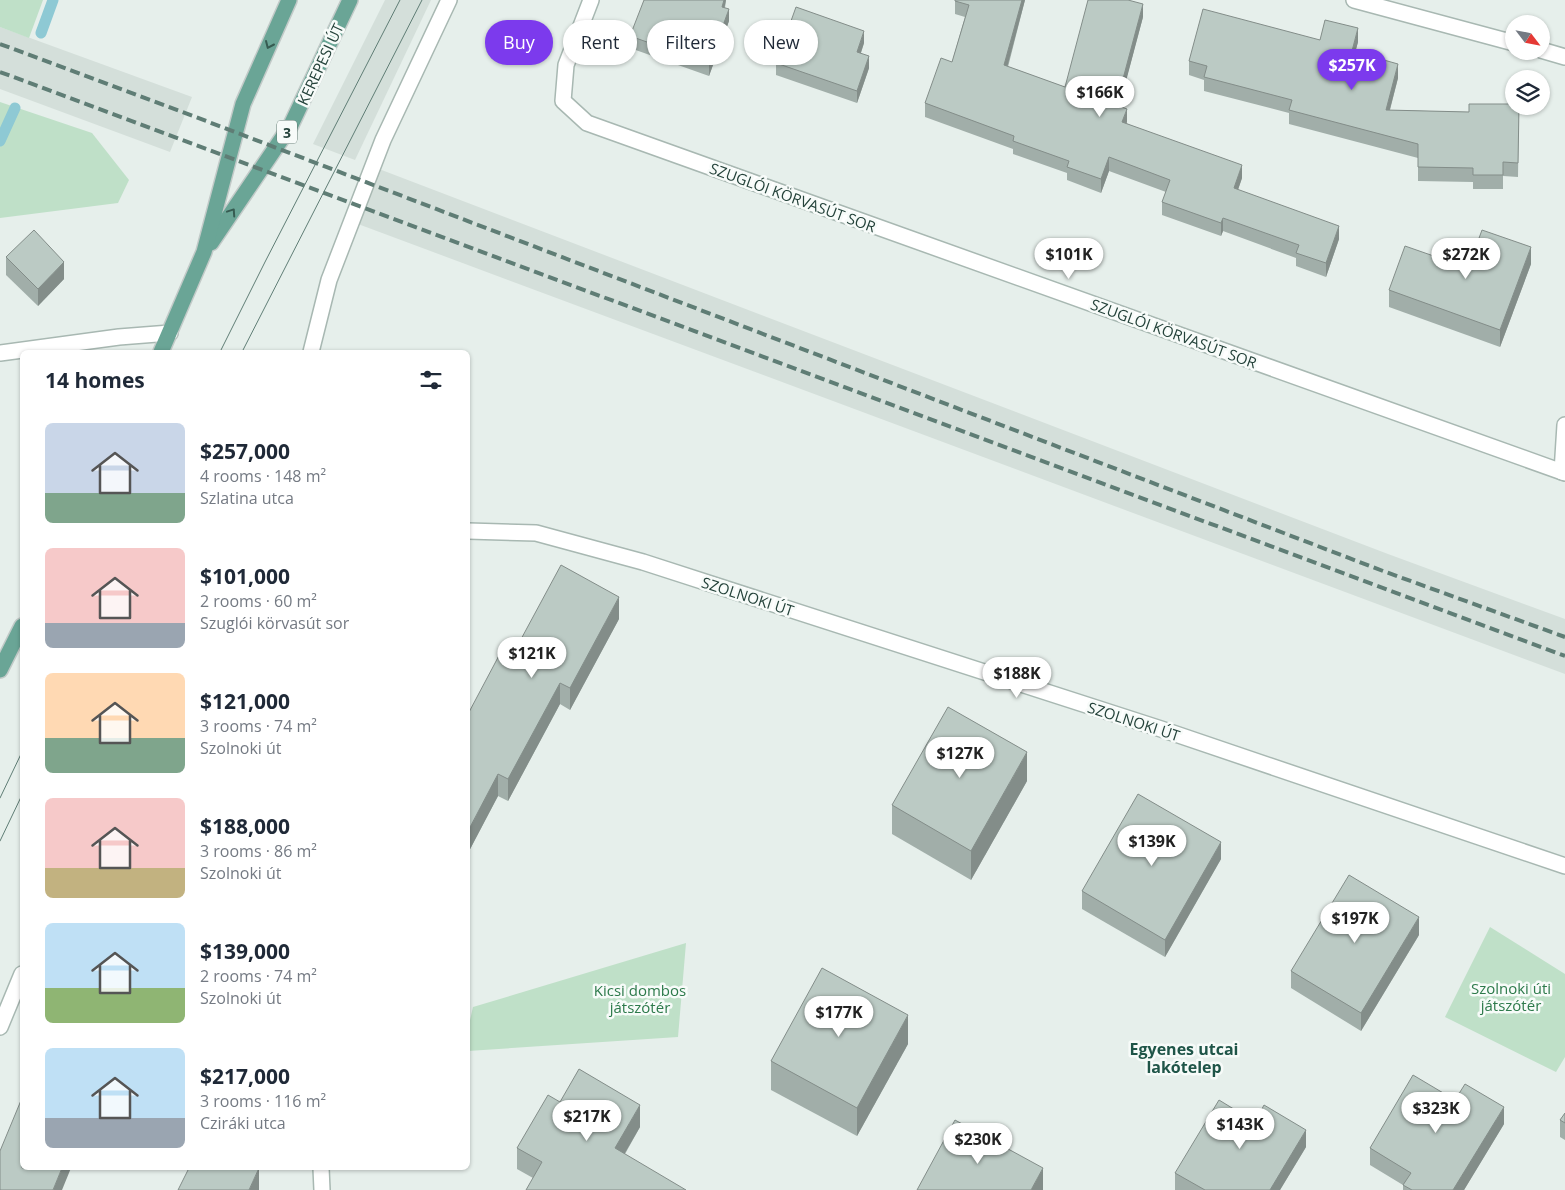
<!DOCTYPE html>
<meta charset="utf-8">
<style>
body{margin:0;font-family:"Open Sans",sans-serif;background:#f2f2f3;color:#1f2937;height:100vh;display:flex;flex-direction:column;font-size:19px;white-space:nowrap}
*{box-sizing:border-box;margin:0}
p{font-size:16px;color:#747a83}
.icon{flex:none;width:28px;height:28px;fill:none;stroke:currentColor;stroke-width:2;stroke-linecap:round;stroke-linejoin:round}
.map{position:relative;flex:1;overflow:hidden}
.drawer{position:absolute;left:20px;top:350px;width:450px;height:820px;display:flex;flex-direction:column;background:#fff;border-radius:8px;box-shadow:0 1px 4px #0004}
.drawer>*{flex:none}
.hud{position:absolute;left:485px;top:20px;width:475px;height:45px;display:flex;gap:10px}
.needle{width:32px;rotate:122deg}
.buttons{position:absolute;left:1505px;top:15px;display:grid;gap:10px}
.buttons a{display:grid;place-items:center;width:45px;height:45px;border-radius:50%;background:#fff;box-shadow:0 1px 4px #0004;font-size:25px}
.price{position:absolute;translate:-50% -42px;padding:0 11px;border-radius:18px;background:#fff;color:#222;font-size:16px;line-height:32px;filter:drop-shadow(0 1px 2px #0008)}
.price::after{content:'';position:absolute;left:50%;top:30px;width:15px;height:11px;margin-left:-8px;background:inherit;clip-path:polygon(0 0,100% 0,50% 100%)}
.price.current{background:#7c3aed;color:#fff}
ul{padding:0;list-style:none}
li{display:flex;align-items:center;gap:15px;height:125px;padding:0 25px}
li span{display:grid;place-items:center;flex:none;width:140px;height:100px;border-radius:8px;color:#555}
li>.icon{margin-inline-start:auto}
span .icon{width:60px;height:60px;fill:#fffc;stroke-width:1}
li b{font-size:21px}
h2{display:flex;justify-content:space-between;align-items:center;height:60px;padding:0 25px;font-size:21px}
.chip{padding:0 18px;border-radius:22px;background:#fff;box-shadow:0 1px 4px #0004;font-size:18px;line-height:45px}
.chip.current{background:#7c3aed;color:#fff}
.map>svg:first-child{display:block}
.built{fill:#d4dfda}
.green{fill:#bfe0c8}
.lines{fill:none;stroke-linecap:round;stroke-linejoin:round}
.stream{stroke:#8ec9d4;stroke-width:11}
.service-casing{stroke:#a8b8b2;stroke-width:18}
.minor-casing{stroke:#a8b8b2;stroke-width:18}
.primary-casing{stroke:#c2cac8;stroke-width:18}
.service{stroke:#fff;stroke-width:15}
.minor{stroke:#fff;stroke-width:15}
.primary{stroke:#6aa596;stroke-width:15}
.tram{stroke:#5f7d75;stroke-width:1}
.rail{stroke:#5f7d75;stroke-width:4;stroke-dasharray:10 5;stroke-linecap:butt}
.wall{fill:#a1aea9}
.shaded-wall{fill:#838d89}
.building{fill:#bbcac4;stroke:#838d89}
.oneway{stroke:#365b51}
.labels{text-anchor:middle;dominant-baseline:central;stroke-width:5;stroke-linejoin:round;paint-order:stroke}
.shield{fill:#f7fbf9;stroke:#637a73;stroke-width:1}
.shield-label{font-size:14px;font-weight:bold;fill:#24423a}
.street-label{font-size:15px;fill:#24423a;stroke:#f7fbf9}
.park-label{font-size:15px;fill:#2d7a4b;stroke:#f7fbf9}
.neighbourhood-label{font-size:16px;font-weight:bold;fill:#1f5548;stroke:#f7fbf9}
</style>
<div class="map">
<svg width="1565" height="1190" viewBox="0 0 1565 1190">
<rect width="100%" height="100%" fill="#e6efeb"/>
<!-- built -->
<g class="built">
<path d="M385 0H431L355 160 313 144Z"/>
<path d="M0 27 192 97 170 152 0 89Z"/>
<path d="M379 169 1388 554 1565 619V674L358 224Z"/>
</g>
<!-- green -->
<g class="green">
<path d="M0 0H43L29 38 0 27Z"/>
<path d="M0 102 92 133 129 180 118 203 0 218Z"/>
<path d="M1490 927 1565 974V1057L1556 1072 1445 1017Z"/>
<path d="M686 943 678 1037 468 1051V1029L473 1007Z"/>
</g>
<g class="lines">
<!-- stream -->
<g class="stream">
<path d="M41 33 53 0"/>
<path d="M0 141 15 108"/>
</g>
<!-- service casing -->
<g class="service-casing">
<path id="service" d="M311 352 329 280 383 140 449 0"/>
</g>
<!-- minor casing -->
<g class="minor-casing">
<g id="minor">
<path d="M591 0 566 65 563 101 587 123 1565 473"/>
<path d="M1354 0 1514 43"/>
<path d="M1541 50 1565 57"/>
<path d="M0 353 119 337 170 333"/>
<path d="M1562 472 1565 425"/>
<path d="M468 531 536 533 643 562 1161 729 1565 866"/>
<path d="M0 1027 22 974"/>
<path d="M321 1168 322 1190"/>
</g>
</g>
<!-- primary casing -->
<g class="primary-casing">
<g id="primary">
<path d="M211 243 291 125 350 0"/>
<path d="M161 352 204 252 243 104 289 0"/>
<path d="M0 670 22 626"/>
</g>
</g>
<!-- service -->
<use href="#service" class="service"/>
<!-- minor -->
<use href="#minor" class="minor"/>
<!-- primary -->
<use href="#primary" class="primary"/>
<!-- tram -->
<g class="tram">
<path d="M220 352 265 262 400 0"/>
<path d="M242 352 422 0"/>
<path d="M0 798 22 752"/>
<path d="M0 841 22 795"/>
</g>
<!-- rail -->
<g class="rail">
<path d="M0 44 180 111 1383 571 1565 637"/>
<path d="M0 72 1565 656"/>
</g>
</g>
<!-- wall -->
<g class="wall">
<path d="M726 0 725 8 729 21 709 76 630 48V36Z"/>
<path d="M955 0H1025L1008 67 1065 87 1143 17 1119 106 1127 122 1126 123 1242 178 1238 190 1339 239 1326 277 1296 266V258L1223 231 1221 236 1162 215V202L1166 192 1109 171 1101 193 1067 180V173L1013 154V149L925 117V103L952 62 965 17 955 14Z"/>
<path d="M1320 40 1358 42 1355 52 1398 78 1390 110 1469 112 1519 106 1518 177 1503 176V189H1473V182L1418 181V158L1289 124V113L1204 91V80L1189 75V61Z"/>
<path d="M864 43 861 53 869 68 857 103 776 75V63Z"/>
<path d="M6 257 64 279 38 306 6 275Z"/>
<path d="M1531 264 1500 347 1389 307V290L1468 268Z"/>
<path d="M619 619 570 710 560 704 508 801 498 796 468 853 513 654Z"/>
<path d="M1027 781 971 880 892 834V805Z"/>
<path d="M1221 859 1165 957 1082 909V891Z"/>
<path d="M1419 935 1361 1031 1291 988V971Z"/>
<path d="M908 1044 857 1136 771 1090V1061Z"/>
<path d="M1455 1100 1504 1124 1464 1190H1403V1185L1370 1165V1148Z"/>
<path d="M560 1102 640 1127 625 1154 533 1178 517 1169V1148Z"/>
<path d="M1565 1113V1140L1560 1137V1120Z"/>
<path d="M1255 1122 1306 1147 1280 1190H1175V1173Z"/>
</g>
<!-- shaded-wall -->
<g class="shaded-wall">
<path d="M724 0H726L722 19V7Z"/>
<path d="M1022 0H1025L1004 79V65Z"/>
<path d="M1143 4V17L1116 119V105Z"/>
<path d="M729 9V21L709 76V64Z"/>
<path d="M1358 28V42L1352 65V51Z"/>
<path d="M864 31V43L857 64V52Z"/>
<path d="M869 56V68L857 103V91Z"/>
<path d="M1398 64V78L1386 124V110Z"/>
<path d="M1127 109V122L1122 135V122Z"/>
<path d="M1109 157V171L1101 193V179Z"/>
<path d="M1242 165V178L1234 201V188Z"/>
<path d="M1223 218V231L1221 236V223Z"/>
<path d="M1339 226V239L1326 277V263Z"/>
<path d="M1531 247V264L1500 347V330Z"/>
<path d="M64 262V279L38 306V289Z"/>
<path d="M619 597V619L570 710V688Z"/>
<path d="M560 683V704L508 801V779Z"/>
<path d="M1027 752V781L971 880V851Z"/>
<path d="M498 774V796L468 853V831Z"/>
<path d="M1221 842V859L1165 957V940Z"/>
<path d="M1419 917V935L1361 1031V1013Z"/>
<path d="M908 1015V1044L857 1136V1108Z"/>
<path d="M640 1105V1127L615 1170V1148Z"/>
<path d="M1504 1107V1124L1464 1190H1453Z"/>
<path d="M1306 1130V1147L1280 1190H1270Z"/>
<path d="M62 1168H71L62 1190H53Z"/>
<path d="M259 1168V1190H249Z"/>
<path d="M1043 1168V1190H1031Z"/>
</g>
<!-- building -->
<g class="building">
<path d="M644 0H724L722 7 729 9 709 64 630 36Z"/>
<path d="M955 0H1022L1004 65 1065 87 1088 0H1128L1143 4 1116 105 1127 109 1122 122 1242 165 1234 188 1339 226 1326 263 1296 253 1299 245 1223 218 1221 223 1162 202 1170 180 1109 157 1101 179 1067 167 1069 161 1013 141 1014 136 925 103 941 58 952 62 969 5 955 1Z"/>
<path d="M796 7 864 31 857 52 869 56 857 91 776 63Z"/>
<path d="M1203 9 1320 40 1325 20 1358 28 1352 51 1398 64 1386 110 1469 112V104H1514V106H1519L1518 163 1503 162V175H1473V168L1418 167V144L1289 110 1292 100 1204 77 1207 66 1189 61Z"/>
<path d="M34 230 64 262 38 289 6 257Z"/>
<path d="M1482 230 1531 247 1500 330 1389 290 1405 246 1468 268Z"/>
<path d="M561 565 619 597 570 688 560 683 508 779 498 774 468 831V714L503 648 513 654Z"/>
<path d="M948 707 1027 752 971 851 892 805Z"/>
<path d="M1138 794 1221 842 1165 940 1082 891Z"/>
<path d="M1349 875 1419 917 1361 1013 1291 971Z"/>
<path d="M822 968 908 1015 857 1108 771 1061Z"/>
<path d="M579 1069 640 1105 615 1148 686 1190H526L542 1162 517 1148 548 1095 560 1102Z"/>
<path d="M1413 1075 1455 1100 1465 1084 1504 1107 1453 1190H1412L1403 1185 1411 1173 1370 1148Z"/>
<path d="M22 1098V1168H62L53 1190H0V1151Z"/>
<path d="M1219 1100 1255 1122 1264 1105 1306 1130 1270 1190H1205L1175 1173Z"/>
<path d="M1565 1113V1123L1560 1120Z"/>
<path d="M955 1120 1043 1168 1031 1190H917Z"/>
<path d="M189 1168H259L249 1190H178Z"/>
</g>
<!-- one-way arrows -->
<defs><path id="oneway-chevron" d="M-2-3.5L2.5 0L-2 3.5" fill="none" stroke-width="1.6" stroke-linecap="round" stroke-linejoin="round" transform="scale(1.25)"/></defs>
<g class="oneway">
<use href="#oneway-chevron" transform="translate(269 45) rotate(114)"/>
<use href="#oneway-chevron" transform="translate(232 212) rotate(-56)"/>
</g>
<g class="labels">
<!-- shield labels -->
<rect class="shield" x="277" y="120.5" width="20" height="23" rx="4"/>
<g class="shield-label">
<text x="287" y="132">3</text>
</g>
<!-- street labels -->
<g class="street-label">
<text transform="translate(320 64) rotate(-65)">KEREPESI ÚT</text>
<text transform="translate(793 197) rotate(20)">SZUGLÓI KÖRVASÚT SOR</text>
<text transform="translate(1174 333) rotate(20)">SZUGLÓI KÖRVASÚT SOR</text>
<text transform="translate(748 596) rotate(18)">SZOLNOKI ÚT</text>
<text transform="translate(1134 721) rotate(18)">SZOLNOKI ÚT</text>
</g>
<!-- park labels -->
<g class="park-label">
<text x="1511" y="988">Szolnoki úti<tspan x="1511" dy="17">játszótér</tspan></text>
<text x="640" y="990">Kicsi dombos<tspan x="640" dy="17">játszótér</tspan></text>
</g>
<!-- neighbourhood labels -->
<g class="neighbourhood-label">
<text x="1184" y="1049">Egyenes utcai<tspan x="1184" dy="18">lakótelep</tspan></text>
</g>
</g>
</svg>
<div class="buttons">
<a><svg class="needle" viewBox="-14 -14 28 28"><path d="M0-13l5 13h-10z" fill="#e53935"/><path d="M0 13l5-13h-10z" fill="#747a83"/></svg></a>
<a><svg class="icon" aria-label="layers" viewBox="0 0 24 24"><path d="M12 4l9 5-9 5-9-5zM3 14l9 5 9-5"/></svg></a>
</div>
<b class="price current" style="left:1352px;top:91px">$257K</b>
<b class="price" style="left:1100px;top:118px">$166K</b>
<b class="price" style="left:1069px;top:280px">$101K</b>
<b class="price" style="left:1466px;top:280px">$272K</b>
<b class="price" style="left:532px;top:679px">$121K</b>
<b class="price" style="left:1017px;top:699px">$188K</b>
<b class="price" style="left:960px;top:779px">$127K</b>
<b class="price" style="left:1152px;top:867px">$139K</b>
<b class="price" style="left:1355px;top:944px">$197K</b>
<b class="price" style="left:839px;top:1038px">$177K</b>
<b class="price" style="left:1436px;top:1134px">$323K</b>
<b class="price" style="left:587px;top:1142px">$217K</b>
<b class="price" style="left:1240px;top:1150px">$143K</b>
<b class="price" style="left:978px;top:1165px">$230K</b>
<div class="hud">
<a class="chip current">Buy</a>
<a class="chip">Rent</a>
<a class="chip">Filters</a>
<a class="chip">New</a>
</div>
<section class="drawer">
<h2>14 homes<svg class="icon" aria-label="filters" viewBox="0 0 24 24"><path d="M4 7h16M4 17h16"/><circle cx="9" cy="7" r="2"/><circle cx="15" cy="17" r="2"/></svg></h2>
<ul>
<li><span style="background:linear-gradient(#c9d6e8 70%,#7fa58c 0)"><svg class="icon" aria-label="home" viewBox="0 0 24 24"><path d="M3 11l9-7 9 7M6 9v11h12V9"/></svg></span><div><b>$257,000</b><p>4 rooms · 148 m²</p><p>Szlatina utca</p></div></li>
<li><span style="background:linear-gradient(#f6c9c9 75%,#9aa5b1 0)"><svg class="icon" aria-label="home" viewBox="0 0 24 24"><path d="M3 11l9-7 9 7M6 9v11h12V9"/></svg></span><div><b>$101,000</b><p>2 rooms · 60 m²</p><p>Szuglói körvasút sor</p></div></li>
<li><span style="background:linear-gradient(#ffd9b3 65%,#7fa58c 0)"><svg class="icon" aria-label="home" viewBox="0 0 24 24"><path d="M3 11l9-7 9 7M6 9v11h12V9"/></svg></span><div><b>$121,000</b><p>3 rooms · 74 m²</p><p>Szolnoki út</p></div></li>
<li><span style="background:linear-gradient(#f6c9c9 70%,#c2b280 0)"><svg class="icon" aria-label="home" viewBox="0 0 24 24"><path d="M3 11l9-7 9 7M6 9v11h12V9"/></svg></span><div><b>$188,000</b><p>3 rooms · 86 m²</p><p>Szolnoki út</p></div></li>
<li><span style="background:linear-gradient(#bfe0f5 65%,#8fb573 0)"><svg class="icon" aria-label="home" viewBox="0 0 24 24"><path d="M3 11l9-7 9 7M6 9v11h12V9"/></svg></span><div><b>$139,000</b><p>2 rooms · 74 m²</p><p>Szolnoki út</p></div></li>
<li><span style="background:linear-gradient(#bfe0f5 70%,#9aa5b1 0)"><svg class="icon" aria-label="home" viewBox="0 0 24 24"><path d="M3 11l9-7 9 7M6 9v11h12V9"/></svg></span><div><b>$217,000</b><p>3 rooms · 116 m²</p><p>Cziráki utca</p></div></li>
</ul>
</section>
</div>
